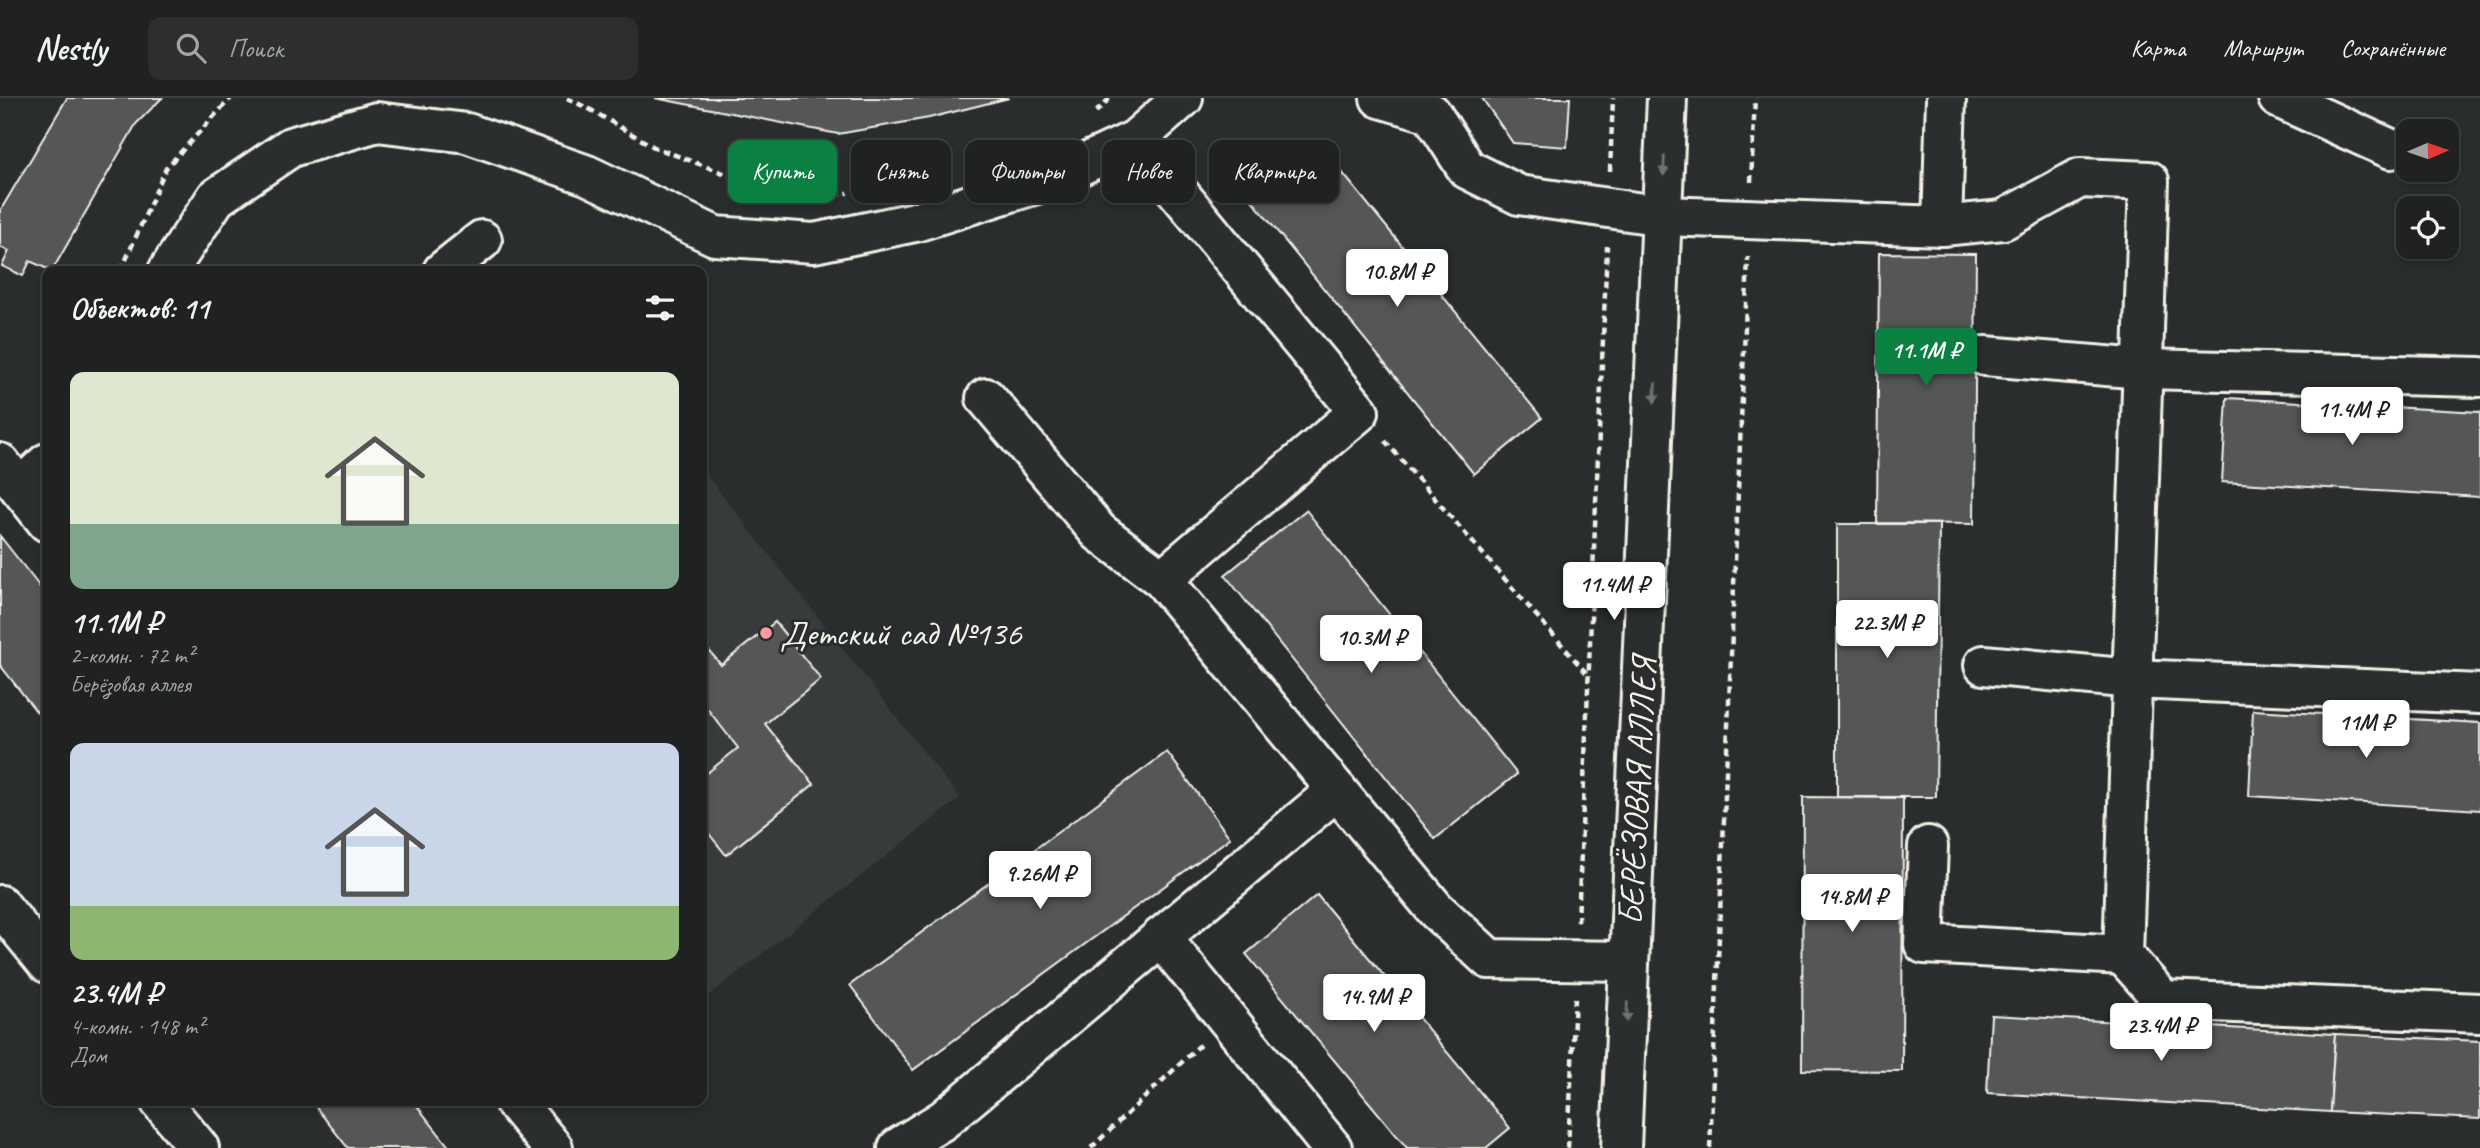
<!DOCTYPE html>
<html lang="ru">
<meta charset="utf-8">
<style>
body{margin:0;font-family:Caveat,sans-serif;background:#2d2f2f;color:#f1f3f6;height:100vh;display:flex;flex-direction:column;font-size:26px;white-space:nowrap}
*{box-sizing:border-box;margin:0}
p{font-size:23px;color:#a2a4a5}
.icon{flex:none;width:38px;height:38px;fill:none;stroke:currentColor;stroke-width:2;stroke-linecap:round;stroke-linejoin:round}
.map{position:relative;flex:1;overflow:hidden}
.details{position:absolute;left:42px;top:168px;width:665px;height:840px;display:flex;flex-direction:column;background:#202222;border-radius:14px;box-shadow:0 4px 10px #0003,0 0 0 2px #3d3f40}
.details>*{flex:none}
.top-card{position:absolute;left:728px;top:42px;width:665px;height:63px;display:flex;gap:14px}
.needle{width:46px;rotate:88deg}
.buttons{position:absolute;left:2396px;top:21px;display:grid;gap:14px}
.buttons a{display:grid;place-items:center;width:63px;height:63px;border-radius:14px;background:#202222;box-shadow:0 4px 10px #0003,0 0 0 2px #3d3f40;font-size:35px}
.price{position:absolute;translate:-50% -60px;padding:0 16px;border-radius:7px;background:#fff;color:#222;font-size:23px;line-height:46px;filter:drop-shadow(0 2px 4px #0008)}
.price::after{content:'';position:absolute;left:50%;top:42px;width:21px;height:16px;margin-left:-10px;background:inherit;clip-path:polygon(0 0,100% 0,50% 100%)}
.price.current{background:#0b8043;color:#fff}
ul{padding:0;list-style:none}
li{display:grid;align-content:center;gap:14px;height:371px;padding:0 28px}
li span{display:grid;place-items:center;height:217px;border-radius:14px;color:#555}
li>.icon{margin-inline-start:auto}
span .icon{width:126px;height:126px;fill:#fffc;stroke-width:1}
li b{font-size:30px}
h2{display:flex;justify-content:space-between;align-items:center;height:84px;padding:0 28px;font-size:30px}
.tag{padding:0 24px;border-radius:14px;background:#202222;box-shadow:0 4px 10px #0003,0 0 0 2px #3d3f40;font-size:24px;line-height:63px}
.tag.current{background:#0b8043;color:#fff}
header{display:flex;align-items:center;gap:42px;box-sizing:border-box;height:98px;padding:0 35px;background:#202222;border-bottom:2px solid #3d3f40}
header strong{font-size:33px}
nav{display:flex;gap:38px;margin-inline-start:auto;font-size:24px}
.search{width:490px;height:63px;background:#2d2f2f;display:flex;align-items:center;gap:18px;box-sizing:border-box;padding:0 24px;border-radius:14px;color:#a2a4a5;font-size:26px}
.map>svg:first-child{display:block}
.built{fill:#373a3a}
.building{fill:#555756;stroke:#f4f1e8;stroke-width:2}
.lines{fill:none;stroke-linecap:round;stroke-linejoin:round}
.minor-casing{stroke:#f4f1e8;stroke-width:44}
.major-casing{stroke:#f4f1e8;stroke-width:44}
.path{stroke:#f4f1e8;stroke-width:4.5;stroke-dasharray:7 5;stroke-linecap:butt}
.minor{stroke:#2a2d2e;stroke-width:38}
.major{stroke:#2a2d2e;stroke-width:38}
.oneway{fill:#71726f}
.poi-dot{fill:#ff9aa2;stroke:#2a2d2e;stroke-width:2.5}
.labels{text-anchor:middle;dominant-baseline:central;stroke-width:6;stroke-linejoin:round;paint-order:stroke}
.poi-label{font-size:35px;fill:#f4f1e8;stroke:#2a2d2e;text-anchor:start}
.street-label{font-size:35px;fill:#f4f1e8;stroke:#2a2d2e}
</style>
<header>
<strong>Nestly</strong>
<div class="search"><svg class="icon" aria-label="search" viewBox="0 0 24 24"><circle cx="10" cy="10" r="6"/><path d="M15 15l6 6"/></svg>Поиск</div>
<nav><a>Карта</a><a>Маршрут</a><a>Сохранённые</a></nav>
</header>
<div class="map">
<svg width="2480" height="1050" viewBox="0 0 2480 1050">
<rect width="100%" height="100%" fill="#2a2d2e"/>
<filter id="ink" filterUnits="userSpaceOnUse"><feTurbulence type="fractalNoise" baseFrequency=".0143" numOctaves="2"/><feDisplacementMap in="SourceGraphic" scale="14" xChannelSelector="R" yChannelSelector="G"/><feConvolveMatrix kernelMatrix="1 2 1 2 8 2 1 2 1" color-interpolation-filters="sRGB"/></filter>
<g filter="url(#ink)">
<!-- built -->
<path class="built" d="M702 371 960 700 702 903Z"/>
<!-- building -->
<g class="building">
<path d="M67 0H162L136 26 52 173 30 163 23 178 2 168 9 153 0 149V113Z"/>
<path d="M655 0H1009L929 20 838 36Z"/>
<path d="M1482 0H1570L1567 49 1513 45Z"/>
<path d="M1319 46 1542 320 1474 376 1251 101Z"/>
<path d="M1879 155 1976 156 1974 426 1877 425Z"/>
<path d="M2227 300 2480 314V399L2222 384Z"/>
<path d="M1306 412 1517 676 1435 741 1225 477Z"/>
<path d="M1837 426H1939L1936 699H1837Z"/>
<path d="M0 438 47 498V627L0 567Z"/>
<path d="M775 524 821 581 765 626 814 686 726 757 702 727V679L738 650 702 604V544L721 567Z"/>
<path d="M2253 612 2480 625V712L2249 698Z"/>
<path d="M1167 654 1230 740 913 972 850 887Z"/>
<path d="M1803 699 1903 700 1902 973 1802 972Z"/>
<path d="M1317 797 1510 1030 1486 1050H1407L1246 856Z"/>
<path d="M1991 917 2335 936 2330 1014 1987 995Z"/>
<path d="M2335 936 2480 943V1021L2330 1014Z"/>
<path d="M311 1003H413L450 1050H348Z"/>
</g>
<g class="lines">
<!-- minor casing -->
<g class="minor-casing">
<g id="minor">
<path d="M1380 0 1431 15 1467 71 1519 97 1663 118 1942 128 2003 122 2080 80 2149 83 2123 857 2163 902 2480 915"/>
<path d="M2278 0 2391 51"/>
<path d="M1135 42 1359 314 1162 481 1436 812 1489 861 1629 863"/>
<path d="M1942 128 1946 0"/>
<path d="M168 173 216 100 291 49 377 24 467 35 587 77 715 138 814 145 915 124 1049 82 1135 42 1183 0"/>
<path d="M443 173 482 142"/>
<path d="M1985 258 2143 271 2480 279"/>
<path d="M986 300 1099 434 1162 481"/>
<path d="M0 365 47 424"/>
<path d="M20 390 47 365"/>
<path d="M1984 567 2133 581 2480 596"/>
<path d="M1928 748 1924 846 2123 857"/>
<path d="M1161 839 1332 1050"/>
<path d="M514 1003 553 1050"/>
<path d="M898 1050 943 1022 1337 692"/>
<path d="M1621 1050 1667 0"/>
</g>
</g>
<!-- major casing -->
<g class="major-casing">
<g id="major">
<path d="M0 807 47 865"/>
<path d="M160 1003 199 1050"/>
</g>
</g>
<!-- path -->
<g class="path">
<path d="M567 0 591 12 654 49 763 90 821 96 848 95"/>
<path d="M1096 14 1110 0"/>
<path d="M1610 73 1613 0"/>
<path d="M1751 84 1755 0"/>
<path d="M121 173 166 70 231 0"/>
<path d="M1385 343 1588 577"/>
<path d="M1578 824 1607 148"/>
<path d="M1091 1050 1200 947"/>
<path d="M1568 1050 1575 900"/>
<path d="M1710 1050 1748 159"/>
</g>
<!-- minor -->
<use href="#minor" class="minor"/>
<!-- major -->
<use href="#major" class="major"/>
</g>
<!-- one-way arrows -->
<defs><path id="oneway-solid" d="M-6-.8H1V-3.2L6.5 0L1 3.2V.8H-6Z" transform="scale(1.75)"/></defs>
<g class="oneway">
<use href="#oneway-solid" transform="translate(1664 68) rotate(92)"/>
<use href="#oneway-solid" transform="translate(1655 295) rotate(93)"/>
<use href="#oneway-solid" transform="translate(1627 914) rotate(92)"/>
</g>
</g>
<!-- markers -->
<circle class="poi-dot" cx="766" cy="535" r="7"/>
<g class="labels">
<!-- poi labels -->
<g class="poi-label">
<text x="780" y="535">Детский сад №136</text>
</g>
<!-- street labels -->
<g class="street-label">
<text transform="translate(1637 693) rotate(-87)">БЕРЁЗОВАЯ АЛЛЕЯ</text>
</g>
</g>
</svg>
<div class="buttons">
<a><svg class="needle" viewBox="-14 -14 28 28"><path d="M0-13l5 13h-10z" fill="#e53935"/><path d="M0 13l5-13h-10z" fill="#a2a4a5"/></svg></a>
<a><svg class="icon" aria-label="locate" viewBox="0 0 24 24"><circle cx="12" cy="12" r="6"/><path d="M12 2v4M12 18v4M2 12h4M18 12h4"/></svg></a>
</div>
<b class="price" style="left:1397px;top:211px">10.8M ₽</b>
<b class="price current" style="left:1926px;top:290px">11.1M ₽</b>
<b class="price" style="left:2352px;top:349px">11.4M ₽</b>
<b class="price" style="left:1614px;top:524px">11.4M ₽</b>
<b class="price" style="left:1887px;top:562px">22.3M ₽</b>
<b class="price" style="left:1371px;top:577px">10.3M ₽</b>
<b class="price" style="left:2366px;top:662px">11M ₽</b>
<b class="price" style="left:1040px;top:813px">9.26M ₽</b>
<b class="price" style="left:1852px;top:836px">14.8M ₽</b>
<b class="price" style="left:1374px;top:936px">14.9M ₽</b>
<b class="price" style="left:2161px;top:965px">23.4M ₽</b>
<div class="top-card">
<a class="tag current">Купить</a>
<a class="tag">Снять</a>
<a class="tag">Фильтры</a>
<a class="tag">Новое</a>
<a class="tag">Квартира</a>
</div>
<section class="details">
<h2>Объектов: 11<svg class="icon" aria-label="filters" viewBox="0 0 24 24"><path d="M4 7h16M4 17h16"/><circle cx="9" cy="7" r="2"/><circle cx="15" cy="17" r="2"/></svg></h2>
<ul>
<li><span style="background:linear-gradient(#dfe7d0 70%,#7fa58c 0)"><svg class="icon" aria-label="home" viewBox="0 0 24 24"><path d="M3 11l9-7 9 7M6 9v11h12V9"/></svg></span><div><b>11.1M ₽</b><p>2-комн. · 72 m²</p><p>Берёзовая аллея</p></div></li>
<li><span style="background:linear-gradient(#c9d6e8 75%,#8fb573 0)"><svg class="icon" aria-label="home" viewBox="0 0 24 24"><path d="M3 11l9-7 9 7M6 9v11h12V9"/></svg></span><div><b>23.4M ₽</b><p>4-комн. · 148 m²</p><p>Дом</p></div></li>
</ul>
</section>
</div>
